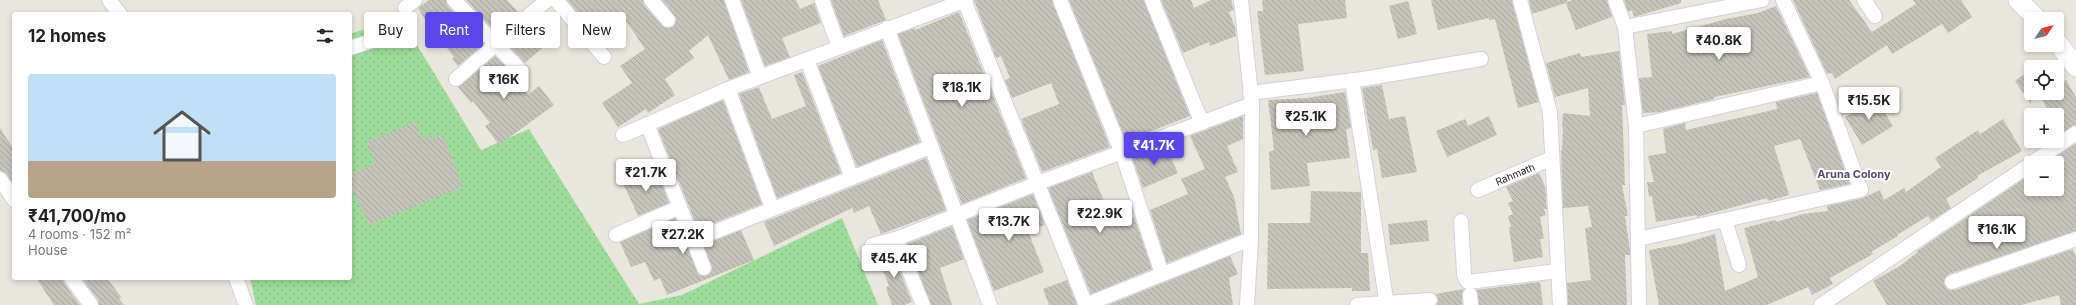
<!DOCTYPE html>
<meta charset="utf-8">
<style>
body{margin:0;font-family:Inter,sans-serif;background:#f6f6f6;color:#222;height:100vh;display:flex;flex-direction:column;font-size:15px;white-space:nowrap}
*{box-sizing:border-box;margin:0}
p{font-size:13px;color:#767676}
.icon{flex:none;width:22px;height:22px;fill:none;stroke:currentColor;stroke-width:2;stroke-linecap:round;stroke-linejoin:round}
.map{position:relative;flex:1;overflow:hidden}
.sheet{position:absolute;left:12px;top:12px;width:340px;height:268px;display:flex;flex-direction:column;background:#fff;border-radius:4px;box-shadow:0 2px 6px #0003}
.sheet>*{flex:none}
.banner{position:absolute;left:364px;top:12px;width:380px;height:36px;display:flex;gap:8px}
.needle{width:26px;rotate:55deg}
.fabs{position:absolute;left:2024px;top:12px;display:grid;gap:8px}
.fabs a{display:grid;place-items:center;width:40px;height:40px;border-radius:4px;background:#fff;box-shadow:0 2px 6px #0003;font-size:20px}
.price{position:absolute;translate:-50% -34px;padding:0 9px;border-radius:4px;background:#fff;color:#222;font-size:13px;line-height:26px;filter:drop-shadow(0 1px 2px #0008)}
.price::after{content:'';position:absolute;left:50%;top:24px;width:12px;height:9px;margin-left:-6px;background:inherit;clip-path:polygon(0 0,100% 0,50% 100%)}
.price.current{background:#5947ea;color:#fff}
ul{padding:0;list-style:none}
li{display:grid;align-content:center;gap:8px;height:212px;padding:0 16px}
li span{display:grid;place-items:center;height:124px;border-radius:4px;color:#555}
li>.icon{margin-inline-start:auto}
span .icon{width:72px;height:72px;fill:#fffc;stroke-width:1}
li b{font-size:17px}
h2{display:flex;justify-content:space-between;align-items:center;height:48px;padding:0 16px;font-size:17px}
.tag{padding:0 14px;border-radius:4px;background:#fff;box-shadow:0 2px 6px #0003;font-size:14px;line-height:36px}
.tag.current{background:#5947ea;color:#fff}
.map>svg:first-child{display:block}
.grass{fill:url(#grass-dots)}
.building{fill:url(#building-back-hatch)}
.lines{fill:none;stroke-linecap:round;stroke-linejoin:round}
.street-casing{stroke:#d2d0e0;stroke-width:16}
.secondary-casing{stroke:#d2d0e0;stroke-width:21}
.street{stroke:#fff;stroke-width:14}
.secondary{stroke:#fff;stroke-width:19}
.labels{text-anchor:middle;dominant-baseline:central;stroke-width:4;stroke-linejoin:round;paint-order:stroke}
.street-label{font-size:10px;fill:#282828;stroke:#fff}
.neighbourhood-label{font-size:11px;font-weight:bold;fill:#514d75;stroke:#fff}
</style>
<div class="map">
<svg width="2076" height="305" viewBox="0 0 2076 305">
<defs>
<pattern id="grass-dots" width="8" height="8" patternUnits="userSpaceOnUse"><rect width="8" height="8" fill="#9edc9b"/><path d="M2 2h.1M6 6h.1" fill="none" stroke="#88bd86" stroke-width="1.8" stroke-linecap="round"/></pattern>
<pattern id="building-back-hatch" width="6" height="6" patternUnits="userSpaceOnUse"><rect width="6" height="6" fill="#c5c4b9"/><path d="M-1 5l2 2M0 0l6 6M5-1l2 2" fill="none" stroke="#a9a89f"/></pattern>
</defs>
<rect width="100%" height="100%" fill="#e9e7db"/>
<!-- grass -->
<path class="grass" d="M400 17 481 150 529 129 639 304 682 295 842 218 878 305H256L250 278H350V34Z"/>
<!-- building -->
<g class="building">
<path d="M429 0H446L448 6 484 44 458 66 452 59 454 57 427 23 418 8Z"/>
<path d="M466 0H507L519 13 496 33Z"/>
<path d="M567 0H643L645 6 662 26 669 28 674 26 676 18 662 0H724L749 72 729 80 708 35 689 51 694 58 665 79 675 95 648 113 646 109 618 127 602 103 632 83 620 66 645 49 620 12 595 33Z"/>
<path d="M741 0H796L800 9 814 3 821 23 782 38 790 57 765 66Z"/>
<path d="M831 0H878L886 20 844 36Z"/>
<path d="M974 0H1052L1110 147 1042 172 1021 119 1059 104 1051 83 1012 98 1005 80 1010 78 1001 56 996 58Z"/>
<path d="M1069 0H1144L1190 116 1126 141Z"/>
<path d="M1161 0H1191L1194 8 1211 0H1231L1234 10 1229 12 1235 27 1236 36 1210 46 1209 42 1183 53Z"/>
<path d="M1262 0H1345L1347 18 1298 24 1304 71 1265 75 1257 11H1263Z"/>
<path d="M1431 0H1512L1539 102 1518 108 1495 19 1489 20V18L1438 30Z"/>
<path d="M1529 0H1567V2L1573 0H1607L1612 17 1576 30 1566 3 1532 14Z"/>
<path d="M1624 0H1681V3L1634 17 1632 10 1628 12Z"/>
<path d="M1793 0H1849L1872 32 1916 4 1913 0H1961L1972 17 1948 33 1942 24 1892 54 1887 45 1835 79 1832 73 1827 74Z"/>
<path d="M1408 1 1417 34 1398 39 1389 6Z"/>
<path d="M1776 6 1810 77 1714 97V99L1660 112 1643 113 1639 78 1652 77 1647 34 1672 31V34L1726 19 1758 13Z"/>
<path d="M959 12 1026 178 962 204 898 34 915 28V30Z"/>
<path d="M541 17 557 35 525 63 508 45Z"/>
<path d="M882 40 920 142 857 167 818 66Z"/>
<path d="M1619 51 1625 105H1622L1625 185H1622L1628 216H1625L1630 251V255H1625L1627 305H1568L1567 283 1591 280 1585 228 1592 227 1588 206 1563 208 1561 151 1562 150 1563 127H1562L1563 113 1590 116 1588 88 1555 97 1546 63 1580 53 1581 57Z"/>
<path d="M495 56 513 74 528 95 539 86 554 105 499 145 485 126 490 123 473 101 471 103 458 87Z"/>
<path d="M2031 69V104L2015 81Z"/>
<path d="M802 72 841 173 777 198 739 94 759 87 772 119 806 106 794 75Z"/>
<path d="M2066 80 2076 97V125L2062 133 2057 125V115H2051L2038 93H2057V85Z"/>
<path d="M1382 85 1389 119 1405 116 1417 172 1382 178 1377 149 1373 150 1362 88Z"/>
<path d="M1345 92 1351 128 1346 129 1350 158 1307 163 1310 186 1271 190 1269 152 1274 150 1268 100 1306 98Z"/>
<path d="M1817 93 1850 184 1820 190 1800 139 1774 146 1789 195 1768 201 1767 198 1697 217V215L1656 222 1652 196 1649 197 1647 182H1654L1648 156 1666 153 1663 129 1685 123 1686 130 1777 109 1776 102Z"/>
<path d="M1879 98 1886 111 1884 112 1893 126 1862 145 1845 117Z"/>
<path d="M723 100 762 204 698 229 658 129Z"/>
<path d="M1243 116V139L1227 146 1238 172 1225 177 1234 197 1241 234 1167 263 1150 210 1188 194 1181 179 1205 169 1190 136Z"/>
<path d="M1489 116 1497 135 1447 157 1436 131 1465 119 1468 126Z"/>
<path d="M2003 119 2022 151 1977 176 1978 178 1946 199 1951 208 1931 221 1928 216 1897 235 1898 236 1871 252 1873 254 1830 278 1833 284 1812 295 1808 287 1767 305H1659L1649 250 1682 244 1715 234 1725 291 1758 277 1744 228 1775 220 1776 222 1803 214 1828 211 1827 206 1863 198 1880 190 1884 200 1904 188 1906 192 1941 167 1935 158 1978 130 1980 134Z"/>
<path d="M416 122 422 139 431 135 432 139 443 134 463 187 369 225 350 183V174L375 164 366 142Z"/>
<path d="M0 128 14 150V185L7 174 0 170Z"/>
<path d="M2076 143V231L1949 274 1944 281 1947 289 1955 290 2073 249 2076 258V305H2061L2059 295 2021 305H1887L1873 281 1900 266 1918 252 1917 251 2031 174V189H2057V156Z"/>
<path d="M1165 145 1178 173 1143 188 1132 157Z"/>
<path d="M926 158 946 210 881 234 869 206 854 213 852 208 774 246 764 222Z"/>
<path d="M656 169 669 203 638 216 623 183Z"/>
<path d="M1092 172 1106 206 1123 200 1130 218 1134 217 1152 269 1091 294 1048 188Z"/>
<path d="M1539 173 1545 186 1547 209H1544L1546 215 1540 217 1544 239H1540L1543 257 1514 262 1509 228 1511 227 1508 216 1513 214 1508 203 1513 201 1506 187Z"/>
<path d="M1311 191 1361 192V253H1368L1370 291H1352V288L1267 289 1268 223H1310Z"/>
<path d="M1033 194 1045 225 1028 231 1044 272 994 291 967 220Z"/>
<path d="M675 218 699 275 707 276 712 270 704 245 741 230 754 260 667 295 660 278 654 281 645 262 631 267 620 242Z"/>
<path d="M1427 220 1429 241 1390 245 1388 224Z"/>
<path d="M952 226 964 259 940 268 952 305H931L907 244Z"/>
<path d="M891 249 912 302 904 305H892L886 288 889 286 876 253Z"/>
<path d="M1230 256 1238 274 1229 278 1233 305H1108Z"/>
<path d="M36 278H63L64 283 80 305H54Z"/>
<path d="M82 278H107L121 297 119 299 124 305H99L98 300Z"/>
<path d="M1067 280 1077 305H1049L1043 289Z"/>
<path d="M1540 282 1543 305H1479L1476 290Z"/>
<path d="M1464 289 1462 295V305H1437L1438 299 1435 294Z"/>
</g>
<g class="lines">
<!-- street casing -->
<g class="street-casing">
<g id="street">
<path d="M109 0 120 14"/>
<path d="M454 0 522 72"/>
<path d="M556 0 604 57"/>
<path d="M651 0 668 20"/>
<path d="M732 0 760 77"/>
<path d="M822 0 839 47"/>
<path d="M964 0 1086 305"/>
<path d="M1060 0 1122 153 1162 274"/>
<path d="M1152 0 1202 123"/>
<path d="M1241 0 1252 104 1251 239 1247 305"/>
<path d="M1520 0 1550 112 1560 305"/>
<path d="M1615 0 1625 27 1636 126 1639 305"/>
<path d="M1864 0 1875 16"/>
<path d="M405 8 415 0"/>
<path d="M1625 27 1762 0"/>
<path d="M887 28 990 305"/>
<path d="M350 48 400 32"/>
<path d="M807 60 852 178"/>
<path d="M456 79 547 0"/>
<path d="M1352 80 1387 305"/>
<path d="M728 89 772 208"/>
<path d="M1250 93 1363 79 1481 59"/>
<path d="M647 124 704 268"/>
<path d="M1636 126 1822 83"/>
<path d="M623 135 728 89 966 0"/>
<path d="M2032 163 2076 133"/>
<path d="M0 179 14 200"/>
<path d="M1478 190 1552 158"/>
<path d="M1725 220 1739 265"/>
<path d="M1461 221 1464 273 1465 278 1468 282 1558 271"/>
<path d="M616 235 680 207"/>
<path d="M896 239 923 305"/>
<path d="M1638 239 1861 190 1822 83 1783 0"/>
<path d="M694 240 930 147"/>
<path d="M872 245 896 239 1038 183 1252 104"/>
<path d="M71 278 91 305"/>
<path d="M236 278 246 305"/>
<path d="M1952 282 2076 239"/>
<path d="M1470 295 1471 305"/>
<path d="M1085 305 1251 239"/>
<path d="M1357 305 1430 300"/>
<path d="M1821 305 2031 164"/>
</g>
</g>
<!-- secondary casing -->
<g class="secondary-casing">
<g id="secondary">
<path d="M2018 0 2037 19"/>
<path d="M2057 42 2076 67"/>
</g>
</g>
<!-- street -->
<use href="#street" class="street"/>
<!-- secondary -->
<use href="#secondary" class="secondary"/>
</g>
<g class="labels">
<!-- street labels -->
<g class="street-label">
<text transform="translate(1515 174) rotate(-23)">Rahmath</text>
</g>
<!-- neighbourhood labels -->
<g class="neighbourhood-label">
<text x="1854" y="174">Aruna Colony</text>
</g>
</g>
</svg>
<div class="fabs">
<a><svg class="needle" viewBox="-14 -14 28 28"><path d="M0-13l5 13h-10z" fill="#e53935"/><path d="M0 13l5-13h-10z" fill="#767676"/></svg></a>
<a><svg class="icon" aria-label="locate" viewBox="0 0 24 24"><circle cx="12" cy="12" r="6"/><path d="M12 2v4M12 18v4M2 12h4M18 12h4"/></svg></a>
<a>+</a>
<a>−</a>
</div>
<b class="price" style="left:1719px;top:61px">₹40.8K</b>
<b class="price" style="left:504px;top:100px">₹16K</b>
<b class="price" style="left:962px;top:108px">₹18.1K</b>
<b class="price" style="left:1869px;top:121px">₹15.5K</b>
<b class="price" style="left:1306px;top:137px">₹25.1K</b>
<b class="price current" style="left:1154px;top:166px">₹41.7K</b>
<b class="price" style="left:646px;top:193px">₹21.7K</b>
<b class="price" style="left:1100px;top:234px">₹22.9K</b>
<b class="price" style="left:1009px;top:242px">₹13.7K</b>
<b class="price" style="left:1997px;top:250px">₹16.1K</b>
<b class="price" style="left:683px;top:255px">₹27.2K</b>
<b class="price" style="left:894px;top:279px">₹45.4K</b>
<div class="banner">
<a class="tag">Buy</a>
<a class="tag current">Rent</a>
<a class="tag">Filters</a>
<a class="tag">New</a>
</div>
<section class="sheet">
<h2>12 homes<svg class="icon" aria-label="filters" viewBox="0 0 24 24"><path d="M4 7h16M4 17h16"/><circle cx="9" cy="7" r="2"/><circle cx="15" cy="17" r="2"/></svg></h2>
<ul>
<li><span style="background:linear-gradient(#bfe0f5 70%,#b9a48a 0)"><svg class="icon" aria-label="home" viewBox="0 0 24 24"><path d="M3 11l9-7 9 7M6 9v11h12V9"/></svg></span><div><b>₹41,700/mo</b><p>4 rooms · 152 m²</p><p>House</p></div></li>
</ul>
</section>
</div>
